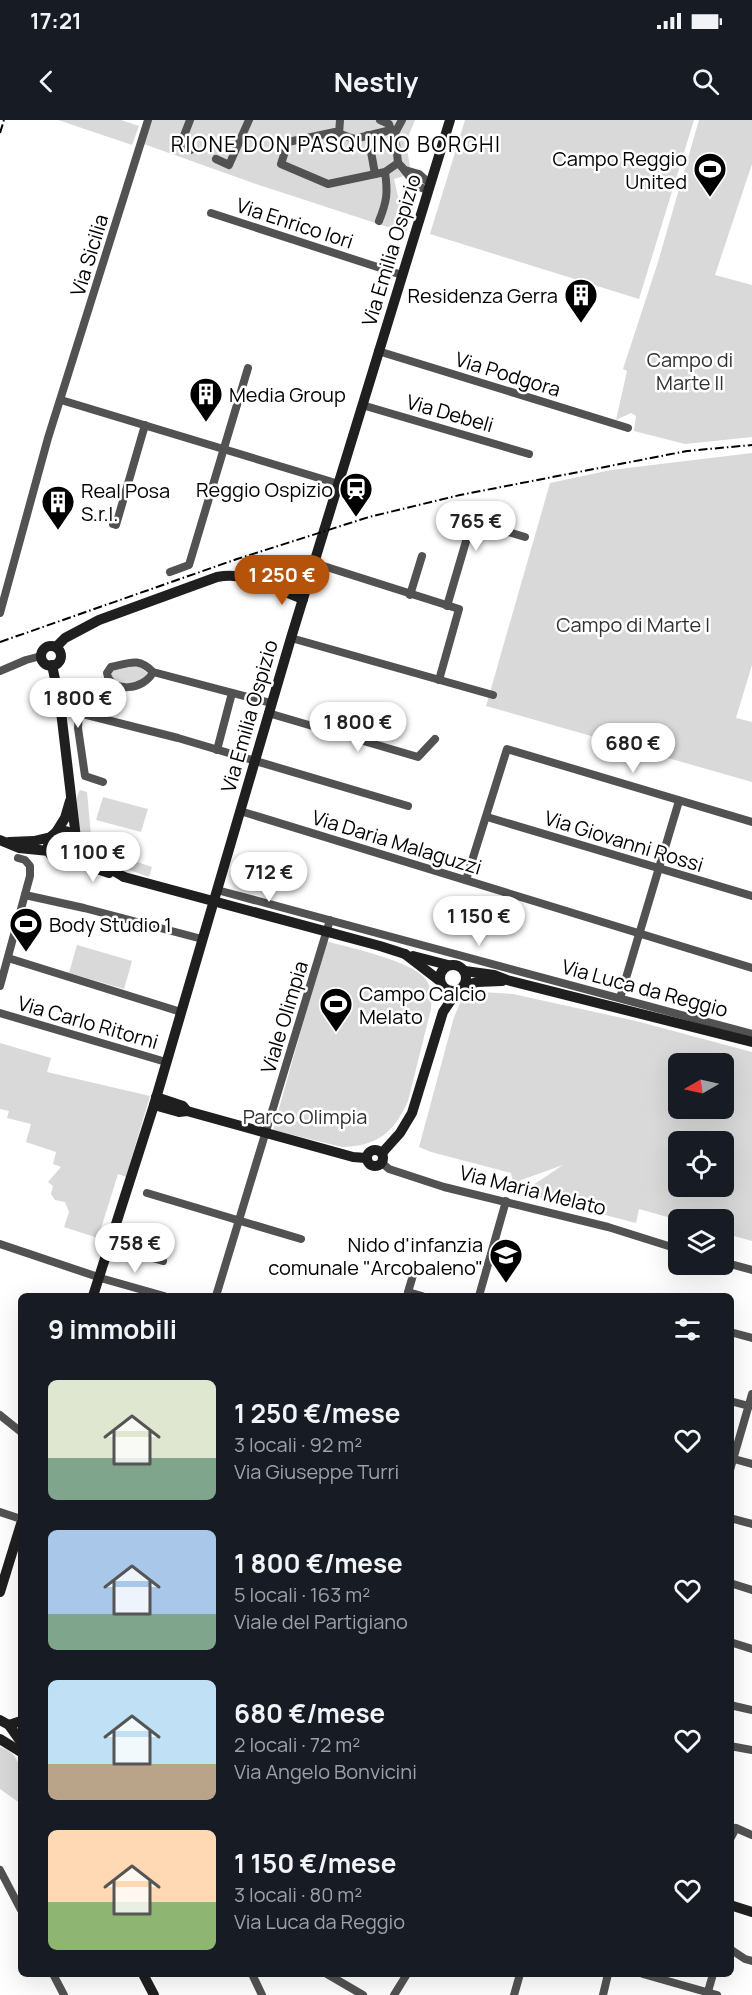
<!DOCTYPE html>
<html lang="it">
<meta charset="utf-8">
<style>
body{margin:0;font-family:Manrope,sans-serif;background:#242831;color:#f1f3f6;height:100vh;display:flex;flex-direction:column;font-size:22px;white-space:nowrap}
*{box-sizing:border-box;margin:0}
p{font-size:20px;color:#9ea1a6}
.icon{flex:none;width:33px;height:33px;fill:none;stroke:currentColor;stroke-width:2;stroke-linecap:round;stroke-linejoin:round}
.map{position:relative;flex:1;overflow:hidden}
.details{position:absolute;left:18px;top:1173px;width:716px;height:684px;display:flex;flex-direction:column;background:#171b24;border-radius:9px;box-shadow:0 6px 24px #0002}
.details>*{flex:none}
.needle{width:39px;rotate:261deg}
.buttons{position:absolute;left:668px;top:933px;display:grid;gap:12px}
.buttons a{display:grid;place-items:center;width:66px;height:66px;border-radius:9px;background:#171b24;box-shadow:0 6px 24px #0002;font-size:30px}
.price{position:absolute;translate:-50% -51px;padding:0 14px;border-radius:21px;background:#fff;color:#222;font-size:20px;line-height:39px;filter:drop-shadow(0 2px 3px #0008)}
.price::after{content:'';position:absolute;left:50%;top:36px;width:18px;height:14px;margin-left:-9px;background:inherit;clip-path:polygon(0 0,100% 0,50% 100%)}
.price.active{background:#b45309;color:#fff}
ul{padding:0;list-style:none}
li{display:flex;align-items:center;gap:18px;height:150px;padding:0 30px}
li span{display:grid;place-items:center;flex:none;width:168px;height:120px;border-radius:9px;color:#555}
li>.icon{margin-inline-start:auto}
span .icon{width:72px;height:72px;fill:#fffc;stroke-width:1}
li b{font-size:26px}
h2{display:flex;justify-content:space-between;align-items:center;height:72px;padding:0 30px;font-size:26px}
.status{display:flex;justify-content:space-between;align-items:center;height:42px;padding:0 30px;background:#171b24;direction:ltr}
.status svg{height:16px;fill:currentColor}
header{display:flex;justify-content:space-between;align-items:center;height:78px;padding:0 30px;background:#171b24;font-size:27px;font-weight:700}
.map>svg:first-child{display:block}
.green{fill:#d9d9d9;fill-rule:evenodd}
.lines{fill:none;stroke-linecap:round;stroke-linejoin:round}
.street{stroke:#525252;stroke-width:8}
.secondary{stroke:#1f1f1f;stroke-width:10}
.rail{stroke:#000;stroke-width:2;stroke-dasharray:9 3 1.5 3;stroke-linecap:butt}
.secondary-bridge{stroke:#1f1f1f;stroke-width:10}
.labels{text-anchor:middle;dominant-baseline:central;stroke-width:5;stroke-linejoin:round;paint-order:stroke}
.poi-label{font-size:20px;fill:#000;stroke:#fff;text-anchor:end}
.street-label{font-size:20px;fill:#000;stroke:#fff}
.park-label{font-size:20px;fill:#303030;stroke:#fff}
.neighbourhood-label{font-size:21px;letter-spacing:1.5px;fill:#000;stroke:#fff}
</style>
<div class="status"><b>17:21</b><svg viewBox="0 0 49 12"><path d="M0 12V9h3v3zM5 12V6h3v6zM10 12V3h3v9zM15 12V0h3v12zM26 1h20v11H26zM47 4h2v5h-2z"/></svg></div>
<header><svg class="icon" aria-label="back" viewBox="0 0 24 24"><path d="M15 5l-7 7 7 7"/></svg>Nestly<svg class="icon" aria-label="search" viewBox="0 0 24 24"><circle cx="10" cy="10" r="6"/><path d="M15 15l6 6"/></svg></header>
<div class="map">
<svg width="752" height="1875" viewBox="0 0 752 1875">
<rect width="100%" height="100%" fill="#fff"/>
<!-- green -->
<g class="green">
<path d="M58 0H121L139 6 132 25Z"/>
<path d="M148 0H415L406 22 410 47 405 50 404 56 394 59 399 81H410L413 73 418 74 406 113 259 65 141 23Z"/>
<path d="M465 0H694L639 179 430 114Z"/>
<path d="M699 0H752V44L715 155 752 165V317L685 324 634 311 636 296 631 293 616 300 627 251 623 249 658 142Z"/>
<path d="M752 333V545L736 598 752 602V662L486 586 550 363 611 350Z"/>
<path d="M137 545 147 553 146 557C134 563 122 567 111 558L113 549Z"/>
<path d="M80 670 87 672 91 715 96 724 104 729 107 717 115 719 116 717 138 723 134 741 152 747 149 757C131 750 97 740 86 725 79 715 79 704 78 693 77 684 75 677 80 670Z"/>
<path d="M103 677 148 689 141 712 96 700Z"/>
<path d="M326 821C350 828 415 841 427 861 432 870 432 879 431 889L408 981C394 1013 377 1026 342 1027L273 1010Z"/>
<path d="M77 825 132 841 124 869 69 853Z"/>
<path d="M481 872 513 874 636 901 752 932V1121L723 1113V1100H678L639 1089 636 1103 521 1073 563 1045 513 1063 511 1053 431 1032 419 1027 454 897 461 881ZM678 944H723V988H678ZM678 1022H723V1066H678Z"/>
<path d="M0 923 51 938 47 952 150 976 126 1057 118 1054 98 1118 64 1107 69 1092 65 1082 55 1080 51 1074 53 1066 48 1062 61 1047 53 1044 56 1032 26 1022 31 1004 7 998 9 991 0 989Z"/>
<path d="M0 1627C26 1635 21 1662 21 1684L0 1669Z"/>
</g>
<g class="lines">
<!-- street -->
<g class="street">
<path d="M190 0 180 26 191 30"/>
<path d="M380 0 389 4 391 10"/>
<path d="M395 13 402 0"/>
<path d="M339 14 340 0"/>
<path d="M368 15 375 54"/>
<path d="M216 39 229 45 249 0"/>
<path d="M398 43C410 54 411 66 428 70"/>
<path d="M405 50 419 54 430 64"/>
<path d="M211 93 402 155"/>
<path d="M379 101C387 81 388 73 385 52L328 64 281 44 288 22 335 12 354 19 391 10 395 13 398 43 385 52"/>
<path d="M378 231 628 308"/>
<path d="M61 280 339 364"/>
<path d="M362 285 529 334"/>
<path d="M113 404 116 405 145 305"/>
<path d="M314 443 459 489 439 560"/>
<path d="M170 452 189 445 248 248"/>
<path d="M410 475 422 436"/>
<path d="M447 486 472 401 525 417"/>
<path d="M0 493 48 318 148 0"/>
<path d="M291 518 493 575"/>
<path d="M0 551 26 540 41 536"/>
<path d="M153 552C145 570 110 574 107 553L111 547C130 543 138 537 153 552L271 583"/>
<path d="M268 593 418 637 435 619"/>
<path d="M217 630 232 573"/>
<path d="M103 662 85 656 78 608 79 593 178 618 408 686"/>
<path d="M240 691 752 848"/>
<path d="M487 697 752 776"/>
<path d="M466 760 507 629 752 702"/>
<path d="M217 770 752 914"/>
<path d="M25 775 84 788 202 819"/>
<path d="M8 838 181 892"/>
<path d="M0 866 30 756V746L25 740 18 738"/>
<path d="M620 878 679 681"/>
<path d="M0 893 166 942"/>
<path d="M382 1043 389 1049 444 1067 608 1107 678 1129"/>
<path d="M147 1073 301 1119"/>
<path d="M0 1124 104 1159 164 1176"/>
<path d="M109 1125 163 1141"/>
<path d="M723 1142 752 1150"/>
<path d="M414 1152 408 1172 422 1176"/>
<path d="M216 1176 330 800"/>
<path d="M479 1176 506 1081"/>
<path d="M730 1212 752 1218"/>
<path d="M730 1281 749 1286"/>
<path d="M0 1295 21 1312"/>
<path d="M734 1339 752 1344"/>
<path d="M730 1350 752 1274"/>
<path d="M0 1392 21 1399"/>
<path d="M730 1398 752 1404"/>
<path d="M730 1463 752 1470"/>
<path d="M730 1522 752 1529"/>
<path d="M730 1585 752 1590"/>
<path d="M730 1626 752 1630"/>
<path d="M730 1719 736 1708 752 1715"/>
<path d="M0 1750 21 1790"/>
<path d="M730 1829 745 1839 752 1841"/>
<path d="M53 1854 64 1875"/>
<path d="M252 1854 262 1875"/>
<path d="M327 1854 363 1875"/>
<path d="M643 1854 717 1875"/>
<path d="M394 1875 407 1854"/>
<path d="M514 1875 520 1854"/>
<path d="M603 1875 608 1854"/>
<path d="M707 1875 713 1854"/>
</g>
<!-- secondary -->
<g class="secondary">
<path d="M273 465 286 464 306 468"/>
<circle cx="51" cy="536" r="10"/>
<path d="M56 527 65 518 99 500 217 457C249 451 274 469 303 479"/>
<path d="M52 545 60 583 76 718"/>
<circle cx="63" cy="726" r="15"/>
<path d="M55 714 65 698 70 681"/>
<path d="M0 720 19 728 49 731"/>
<path d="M9 722 34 721 51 717"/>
<path d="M77 722 92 738 124 757"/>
<path d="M70 740 109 753"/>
<path d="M405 834 440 861"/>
<path d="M413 836 448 845"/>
<circle cx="453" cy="858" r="13"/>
<path d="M465 851 494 855 507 860 752 922"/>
<path d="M464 866 477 862 502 861"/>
<path d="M156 977 183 986 187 991"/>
<path d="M154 985 179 992 187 991 353 1037 366 1038"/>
<circle cx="375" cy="1038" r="8"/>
<path d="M382 1033 400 1013 412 993 443 892 458 870"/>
<path d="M93 1176 154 985 291 518 450 0"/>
<path d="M0 1472 21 1404"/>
<path d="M0 1600 9 1605 21 1622"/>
<path d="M9 1605 21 1601"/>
<path d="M0 1619 21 1632"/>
<path d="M730 1785 752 1792"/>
<path d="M143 1854 154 1875"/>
</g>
<!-- rail -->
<g class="rail">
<path d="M0 13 4 0"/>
<path d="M0 522 237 439 369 397 460 375 687 331 752 325"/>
</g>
<!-- secondary-bridge -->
<path class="secondary-bridge" d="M124 757 380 826 405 834"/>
</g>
<!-- icons -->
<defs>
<g id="stadium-pin" transform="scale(1.725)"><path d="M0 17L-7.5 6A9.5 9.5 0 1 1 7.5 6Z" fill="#000" stroke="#fff"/><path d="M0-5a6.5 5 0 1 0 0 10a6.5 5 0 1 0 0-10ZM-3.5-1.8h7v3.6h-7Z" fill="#fff"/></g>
<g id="building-pin" transform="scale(1.725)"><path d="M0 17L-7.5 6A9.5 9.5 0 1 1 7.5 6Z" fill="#000" stroke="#fff"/><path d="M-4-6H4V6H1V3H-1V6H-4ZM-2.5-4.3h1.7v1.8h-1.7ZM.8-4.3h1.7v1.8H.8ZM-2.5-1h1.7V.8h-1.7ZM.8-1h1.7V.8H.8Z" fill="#fff"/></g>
<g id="station-pin" transform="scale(1.725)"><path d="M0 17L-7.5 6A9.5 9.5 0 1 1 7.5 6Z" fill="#000" stroke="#fff"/><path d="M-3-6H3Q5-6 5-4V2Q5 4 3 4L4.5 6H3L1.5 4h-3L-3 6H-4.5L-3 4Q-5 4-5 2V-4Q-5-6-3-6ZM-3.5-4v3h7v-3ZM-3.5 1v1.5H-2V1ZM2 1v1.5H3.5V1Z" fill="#fff"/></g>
<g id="school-pin" transform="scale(1.725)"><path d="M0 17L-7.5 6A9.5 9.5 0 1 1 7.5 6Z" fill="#000" stroke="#fff"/><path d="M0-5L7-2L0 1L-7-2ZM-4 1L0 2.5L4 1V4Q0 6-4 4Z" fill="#fff"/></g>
</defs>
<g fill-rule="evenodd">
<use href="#stadium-pin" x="710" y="49"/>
<use href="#building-pin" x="581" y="175"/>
<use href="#building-pin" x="206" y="274"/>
<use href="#station-pin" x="356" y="369"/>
<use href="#building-pin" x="58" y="382"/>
<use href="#stadium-pin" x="26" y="804"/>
<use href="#stadium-pin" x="336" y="884"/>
<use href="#school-pin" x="506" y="1135"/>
</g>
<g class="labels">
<!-- poi labels -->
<g class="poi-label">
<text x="687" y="38">Campo Reggio<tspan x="687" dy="23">United</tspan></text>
<text x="558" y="175">Residenza Gerra</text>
<text x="229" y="274" text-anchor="start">Media Group</text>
<text x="333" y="369">Reggio Ospizio</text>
<text x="81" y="370" text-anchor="start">Real Posa<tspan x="81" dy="23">S.r.l.</tspan></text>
<text x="49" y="804" text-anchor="start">Body Studio 1</text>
<text x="359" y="873" text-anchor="start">Campo Calcio<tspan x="359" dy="23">Melato</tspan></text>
<text x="483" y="1124">Nido d'infanzia<tspan x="483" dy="23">comunale "Arcobaleno"</tspan></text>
</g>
<!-- street labels -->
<g class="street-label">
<text transform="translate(295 103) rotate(18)">Via Enrico Iori</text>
<text transform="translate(391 130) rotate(-73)">Via Emilia Ospizio</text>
<text transform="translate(89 135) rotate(-73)">Via Sicilia</text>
<text transform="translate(508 254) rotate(17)">Via Podgora</text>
<text transform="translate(450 293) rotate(16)">Via Debeli</text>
<text transform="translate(249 596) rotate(-74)">Via Emilia Ospizio</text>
<text transform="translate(624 721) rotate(17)">Via Giovanni Rossi</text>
<text transform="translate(397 722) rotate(17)">Via Daria Malaguzzi</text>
<text transform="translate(645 868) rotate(15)">Via Luca da Reggio</text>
<text transform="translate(284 897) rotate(-73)">Viale Olimpia</text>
<text transform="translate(88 902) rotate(16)">Via Carlo Ritorni</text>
<text transform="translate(533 1070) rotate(14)">Via Maria Melato</text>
</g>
<!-- park labels -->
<g class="park-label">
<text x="690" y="239">Campo di<tspan x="690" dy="23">Marte II</tspan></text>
<text x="633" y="504">Campo di Marte I</text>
<text x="305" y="996">Parco Olimpia</text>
</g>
<!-- neighbourhood labels -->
<g class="neighbourhood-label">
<text x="336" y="24">RIONE DON PASQUINO BORGHI</text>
</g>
</g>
</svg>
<div class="buttons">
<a><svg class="needle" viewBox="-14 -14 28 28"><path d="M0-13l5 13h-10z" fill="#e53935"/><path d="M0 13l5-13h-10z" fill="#9ea1a6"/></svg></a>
<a><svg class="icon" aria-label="locate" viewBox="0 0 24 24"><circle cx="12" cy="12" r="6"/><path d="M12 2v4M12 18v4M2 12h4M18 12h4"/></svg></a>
<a><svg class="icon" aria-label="layers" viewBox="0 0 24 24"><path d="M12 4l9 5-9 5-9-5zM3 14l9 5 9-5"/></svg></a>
</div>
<b class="price" style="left:476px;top:432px">765 €</b>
<b class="price active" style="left:282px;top:486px">1 250 €</b>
<b class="price" style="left:78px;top:609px">1 800 €</b>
<b class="price" style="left:358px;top:633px">1 800 €</b>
<b class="price" style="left:633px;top:654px">680 €</b>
<b class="price" style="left:93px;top:763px">1 100 €</b>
<b class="price" style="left:269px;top:783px">712 €</b>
<b class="price" style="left:479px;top:827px">1 150 €</b>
<b class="price" style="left:135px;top:1154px">758 €</b>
<section class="details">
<h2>9 immobili<svg class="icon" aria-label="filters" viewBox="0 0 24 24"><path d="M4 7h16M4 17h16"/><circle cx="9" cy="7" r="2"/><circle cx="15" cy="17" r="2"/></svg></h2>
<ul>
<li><span style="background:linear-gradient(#dfe7d0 65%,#7fa58c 0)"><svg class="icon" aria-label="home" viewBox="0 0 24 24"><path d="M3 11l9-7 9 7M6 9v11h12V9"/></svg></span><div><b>1 250 €/mese</b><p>3 locali · 92 m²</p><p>Via Giuseppe Turri</p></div><svg class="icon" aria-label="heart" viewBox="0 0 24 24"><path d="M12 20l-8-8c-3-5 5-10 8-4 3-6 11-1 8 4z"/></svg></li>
<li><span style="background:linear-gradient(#a9c7e8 70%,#7fa58c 0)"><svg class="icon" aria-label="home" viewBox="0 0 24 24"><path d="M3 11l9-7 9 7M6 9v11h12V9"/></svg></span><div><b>1 800 €/mese</b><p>5 locali · 163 m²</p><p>Viale del Partigiano</p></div><svg class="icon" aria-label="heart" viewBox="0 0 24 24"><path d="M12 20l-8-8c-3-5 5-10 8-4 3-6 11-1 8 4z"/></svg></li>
<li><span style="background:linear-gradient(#bfe0f5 70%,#b9a48a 0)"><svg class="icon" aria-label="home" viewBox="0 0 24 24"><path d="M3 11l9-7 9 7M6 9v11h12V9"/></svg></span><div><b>680 €/mese</b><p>2 locali · 72 m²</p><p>Via Angelo Bonvicini</p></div><svg class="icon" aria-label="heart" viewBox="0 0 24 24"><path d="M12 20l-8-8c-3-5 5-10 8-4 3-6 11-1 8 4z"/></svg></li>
<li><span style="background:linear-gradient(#ffd9b3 60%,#8fb573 0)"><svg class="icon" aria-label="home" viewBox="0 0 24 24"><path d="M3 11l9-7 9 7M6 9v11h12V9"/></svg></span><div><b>1 150 €/mese</b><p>3 locali · 80 m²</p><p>Via Luca da Reggio</p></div><svg class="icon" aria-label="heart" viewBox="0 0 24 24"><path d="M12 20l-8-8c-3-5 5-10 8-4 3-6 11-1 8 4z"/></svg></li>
</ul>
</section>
</div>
